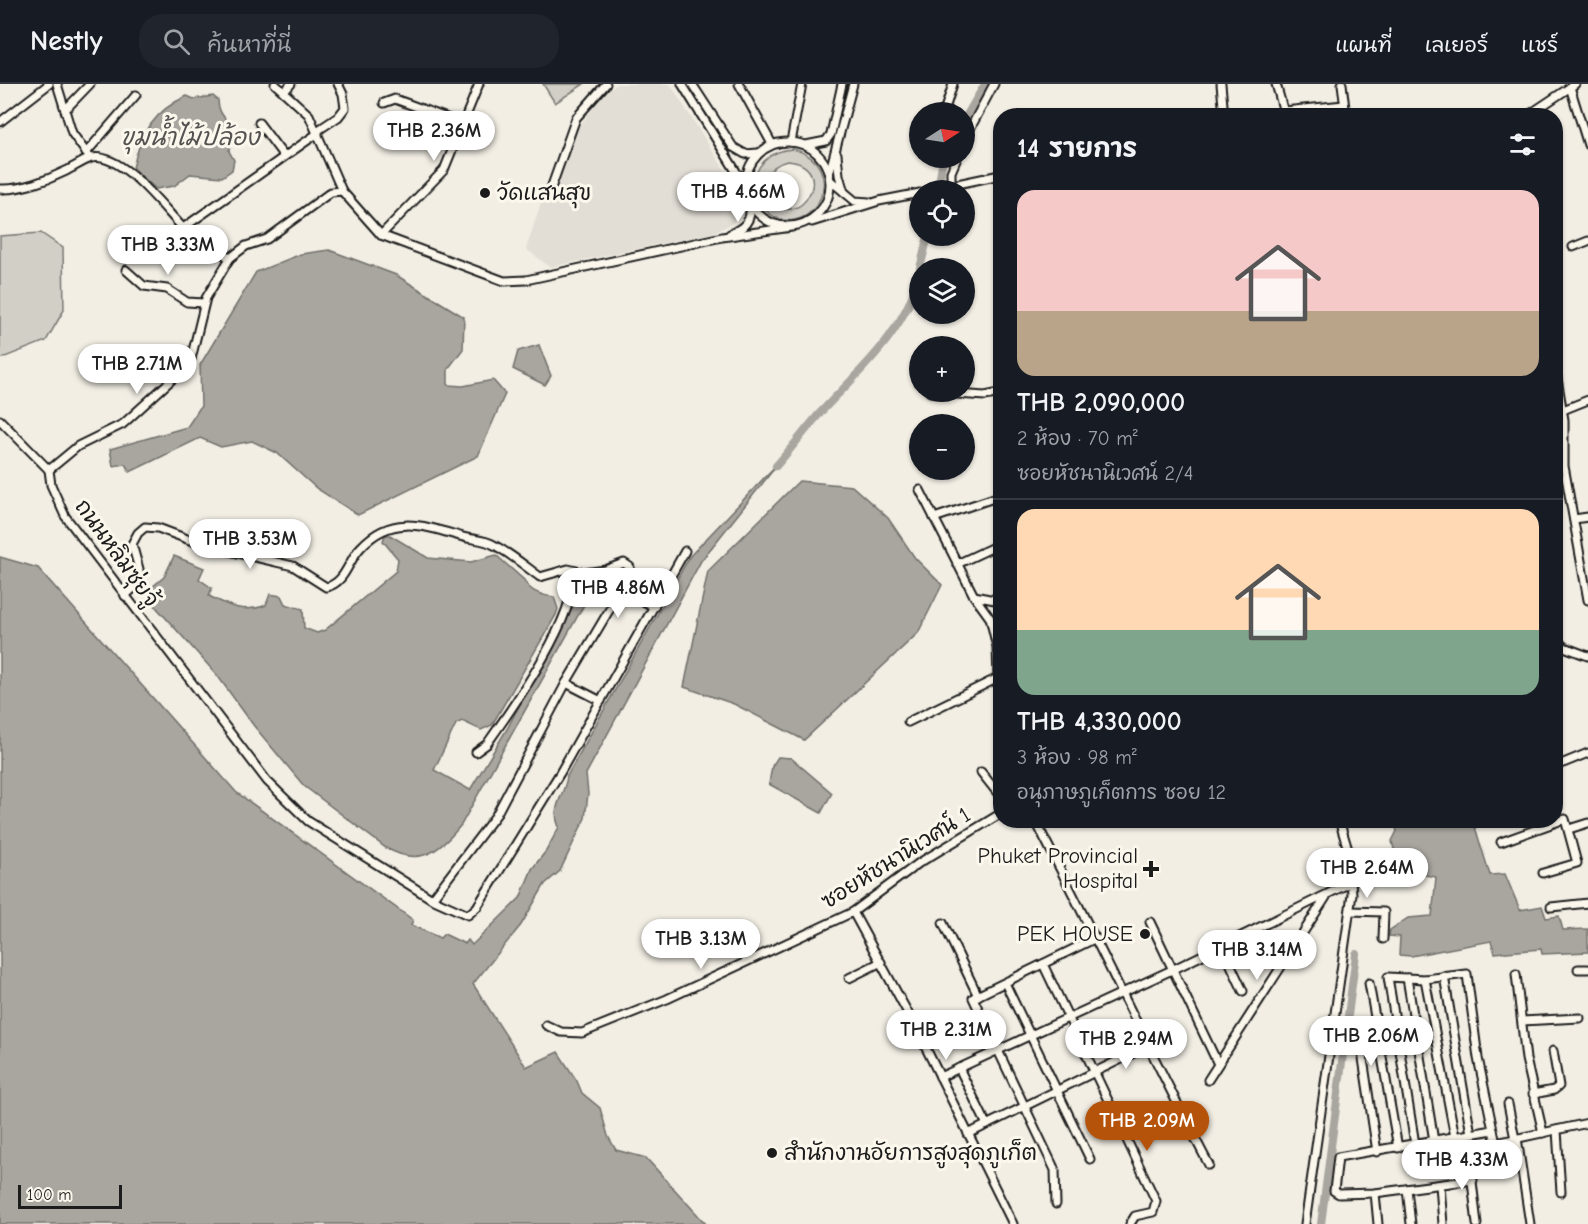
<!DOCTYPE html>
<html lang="th">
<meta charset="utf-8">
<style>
body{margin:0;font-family:"Comic Neue","Playpen Sans Thai",sans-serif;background:#20242c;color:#f1f3f6;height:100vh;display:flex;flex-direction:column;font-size:22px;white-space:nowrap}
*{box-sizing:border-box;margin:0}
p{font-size:20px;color:#9ea1a6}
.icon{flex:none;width:33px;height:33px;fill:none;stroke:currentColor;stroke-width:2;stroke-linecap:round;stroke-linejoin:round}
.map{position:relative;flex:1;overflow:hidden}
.details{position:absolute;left:993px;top:24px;width:570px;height:720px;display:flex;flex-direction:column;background:#171b24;border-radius:24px;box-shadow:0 2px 4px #0004}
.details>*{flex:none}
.needle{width:39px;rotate:78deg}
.fabs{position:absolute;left:909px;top:18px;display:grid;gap:12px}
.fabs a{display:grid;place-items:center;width:66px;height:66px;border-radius:50%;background:#171b24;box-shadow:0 2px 4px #0004;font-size:30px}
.scale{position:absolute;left:18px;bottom:15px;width:104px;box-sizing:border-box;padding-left:6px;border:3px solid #1c1c1c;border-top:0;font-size:16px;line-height:21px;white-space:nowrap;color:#1c1c1c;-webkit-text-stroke:4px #fbf7ec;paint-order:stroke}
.price{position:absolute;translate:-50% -51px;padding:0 14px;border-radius:21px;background:#fff;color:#222;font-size:20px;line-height:39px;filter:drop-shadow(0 2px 3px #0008)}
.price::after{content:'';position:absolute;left:50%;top:36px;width:18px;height:14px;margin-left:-9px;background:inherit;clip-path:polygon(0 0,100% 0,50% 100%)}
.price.active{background:#b45309;color:#fff}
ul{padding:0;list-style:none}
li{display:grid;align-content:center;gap:12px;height:318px;padding:0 24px}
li+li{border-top:2px solid #363941}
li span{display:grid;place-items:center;height:186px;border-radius:18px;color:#555}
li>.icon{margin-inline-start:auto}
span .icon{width:108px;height:108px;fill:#fffc;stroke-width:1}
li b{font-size:26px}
h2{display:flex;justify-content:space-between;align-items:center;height:72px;padding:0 24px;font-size:26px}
header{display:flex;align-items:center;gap:36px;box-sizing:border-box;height:84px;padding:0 30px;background:#171b24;border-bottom:2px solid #363941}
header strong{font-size:28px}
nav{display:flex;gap:33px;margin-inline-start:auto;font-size:21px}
.search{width:420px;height:54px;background:#20242c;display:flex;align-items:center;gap:15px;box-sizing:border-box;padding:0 21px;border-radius:24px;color:#9ea1a6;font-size:22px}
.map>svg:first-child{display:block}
.built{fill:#e2ded5}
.green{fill:#d2cfc6;stroke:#777671;stroke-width:1.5;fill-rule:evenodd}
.water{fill:#a9a6a0;stroke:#716f6b;stroke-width:1.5}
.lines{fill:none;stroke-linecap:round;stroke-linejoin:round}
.canal{stroke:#a9a6a0;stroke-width:8}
.minor-casing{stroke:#1c1c1c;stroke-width:11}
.minor{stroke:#fbf7ec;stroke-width:7}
.poi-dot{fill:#1c1c1c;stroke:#fbf7ec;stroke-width:2}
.labels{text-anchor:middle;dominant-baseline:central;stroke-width:6;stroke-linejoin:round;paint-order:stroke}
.poi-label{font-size:22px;fill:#1c1c1c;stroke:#fbf7ec;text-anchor:start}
.street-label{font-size:22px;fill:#1c1c1c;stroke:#fbf7ec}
.water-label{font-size:24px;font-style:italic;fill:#545351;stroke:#fbf7ec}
</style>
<header>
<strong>Nestly</strong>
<div class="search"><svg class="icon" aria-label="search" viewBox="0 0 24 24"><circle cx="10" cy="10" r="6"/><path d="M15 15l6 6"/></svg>ค้นหาที่นี่</div>
<nav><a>แผนที่</a><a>เลเยอร์</a><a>แชร์</a></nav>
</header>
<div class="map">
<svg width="1588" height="1140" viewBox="0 0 1588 1140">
<rect width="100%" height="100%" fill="#f2eee4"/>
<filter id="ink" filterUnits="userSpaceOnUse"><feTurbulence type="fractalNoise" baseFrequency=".0167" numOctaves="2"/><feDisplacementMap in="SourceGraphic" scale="12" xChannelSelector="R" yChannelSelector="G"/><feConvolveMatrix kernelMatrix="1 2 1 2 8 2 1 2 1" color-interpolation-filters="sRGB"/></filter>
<g filter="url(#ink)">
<!-- built -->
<path class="built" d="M617 0H670L731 96 738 120 733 139 713 149 550 183 526 165 543 112 563 78 574 49 604 10Z"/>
<!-- green -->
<g class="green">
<path d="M543 0H584L555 19Z"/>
<path d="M793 65C853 82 813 159 770 130 762 124 757 116 755 107 751 82 771 66 793 65ZM787 77C840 81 798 151 771 115 758 99 770 81 787 77Z"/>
<path d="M41 149 63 164 64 226 46 257 0 275V152Z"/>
</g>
<!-- water -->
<g class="water">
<path d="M187 12 194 15 213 12 218 16C218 32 229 35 233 48 236 55 230 60 229 67L234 76 232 86 222 93 190 90 174 102 156 105 133 84C140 50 155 26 187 12Z"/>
<path d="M329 166 396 191 464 233 463 265 448 285V301L463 302 493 296 505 310 478 372 358 431 316 404 277 369 252 357 221 363 200 354 130 388 125 380 113 382 110 365 187 343 201 322 200 281 256 188 301 170Z"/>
<path d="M539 261 551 292 545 301 513 285 518 267Z"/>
<path d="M781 376 701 477 586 690 588 710 585 734 560 787 545 800 521 841 473 900 526 983 558 968 577 997 582 1009 600 1024 608 1052 616 1066 646 1074 706 1140H0V473L38 484 236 708 413 836 411 841 440 854 444 850 465 860 468 856 472 861 520 814 532 785 546 767 559 743C550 723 565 711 567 692L690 472Z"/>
<path d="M799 397 852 402 888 434 915 474 942 501 918 549 804 656 734 620 684 603 708 487Z"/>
<path d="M385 451H390L428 474 471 478 496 471 524 496C529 508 544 512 554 513L558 525 556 531 492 641 481 646 462 637 456 640 434 686 470 706 507 645 580 505 590 510 461 741C439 768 420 783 386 764L304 702 254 642 217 591 156 523 150 509 151 504 164 493 174 472 204 484 199 495 212 504 209 512C229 522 244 530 266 521L270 510 281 512 285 520 303 525 304 544 317 549 325 546 396 487 398 475 383 457Z"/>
<path d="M778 673 791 674 832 709 821 729 769 700 772 682Z"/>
<path d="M1393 737H1473L1490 791 1505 790 1520 826 1542 822 1546 834 1559 832 1563 846 1588 845V868L1542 870 1541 865 1495 869 1491 857 1411 872 1399 871 1400 853 1389 852 1390 846 1408 834 1432 832 1436 793 1399 786 1392 757 1397 747Z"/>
</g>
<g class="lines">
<!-- canal -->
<g class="canal">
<path d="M964 36 985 0"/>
<path d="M938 106 943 74"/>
<path d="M920 184 928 152"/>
<path d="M776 382C791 365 805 346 820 329 860 286 906 248 920 188"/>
<path d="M1321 1140 1356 870"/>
</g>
<!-- minor casing -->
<g class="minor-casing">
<g id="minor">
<path d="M57 0 72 49 90 74"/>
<path d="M275 0 309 31 342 107"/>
<path d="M682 0 745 102"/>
<path d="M692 0 733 63 745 70 758 69"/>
<path d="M739 0 772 60"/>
<path d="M1221 0 1224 32"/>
<path d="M1276 0 1285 32"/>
<path d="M1342 0 1346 32"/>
<path d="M1570 3 1588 61"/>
<path d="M284 8 291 0"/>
<path d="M384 19 395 15 463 40"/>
<path d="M65 26 90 0"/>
<path d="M1284 27 1344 21"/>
<path d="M944 28 953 0"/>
<path d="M1527 32 1575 0"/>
<path d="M0 38 49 0"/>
<path d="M259 39 283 71"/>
<path d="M317 47 338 33 345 24 343 10 338 0"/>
<path d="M964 56 994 0"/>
<circle cx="788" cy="100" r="42"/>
<path d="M791 58 802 0"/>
<path d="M806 61 826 57 831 50 842 0"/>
<path d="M86 69 136 11"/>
<path d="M837 70 839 91 844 108"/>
<path d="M829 90 853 0"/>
<path d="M831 97 855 117 869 118"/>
<path d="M951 102V88L957 74"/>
<path d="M0 105C21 106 48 96 66 87 74 83 83 77 91 74 122 67 164 125 183 144 196 156 214 165 230 174"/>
<path d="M929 106 1000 91"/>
<path d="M550 107 576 34 606 0"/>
<path d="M812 138 879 117 920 109"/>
<path d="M183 144 318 49"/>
<path d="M730 150C744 144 752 137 750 121"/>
<path d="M381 151 444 86 479 0"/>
<path d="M1573 163 1588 157"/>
<path d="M126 186 144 202 167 205 187 218 204 219"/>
<path d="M1556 288 1564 336V382L1588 516"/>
<path d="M919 298 920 299"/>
<path d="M930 308 985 312 1000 309"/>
<path d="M1563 326 1588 316"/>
<path d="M0 336 49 386"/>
<path d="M920 406 974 512 990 534 997 563 998 595"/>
<path d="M934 434 1000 412"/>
<path d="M1574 435 1588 433"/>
<path d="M685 467 560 689 477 823 468 831 432 815 308 737 267 697 65 432 51 401 49 386 78 362 123 340 190 279 206 214 230 174 246 162 267 155 331 108 342 107 381 151 504 197 526 196 722 153 792 143"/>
<path d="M957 480 1000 460"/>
<path d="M621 505 654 523"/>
<path d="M125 512 138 500 139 485 132 460 138 449 145 443 158 444 203 461 293 482 326 503C346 499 348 476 361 463 392 429 425 442 463 453 474 456 484 455 494 461 511 470 525 482 540 493L568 485 585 489 605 486 624 479 630 483V491L566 599 496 731 432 815"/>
<path d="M974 512 1000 517"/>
<path d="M1556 555 1564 563 1588 572"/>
<path d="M566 599 601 617"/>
<path d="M908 638 1000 593"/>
<path d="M476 668 487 660C515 620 575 536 574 488"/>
<path d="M1556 682 1588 669"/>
<path d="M981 688 1000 712"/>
<path d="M1035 736C1095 851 1149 967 1209 1081"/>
<path d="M1569 745 1588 739"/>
<path d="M1501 758 1565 735 1577 779 1543 789"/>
<path d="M1551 823 1588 819"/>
<path d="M1350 827 1384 828 1383 855"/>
<path d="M853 828 915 942 1013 1140"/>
<path d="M1150 838 1218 980"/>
<path d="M943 839 978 912"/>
<path d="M1222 862 1243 907"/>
<path d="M1043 880 1156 1117 1153 1128 1135 1132 1130 1140"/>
<path d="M1578 885H1588"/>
<path d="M1516 890 1526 975 1543 1049"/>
<path d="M1444 892 1471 1050"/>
<path d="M849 894 881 878"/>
<path d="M1407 894 1434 1057"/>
<path d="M1425 895 1455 1053"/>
<path d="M1005 899 1090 1075"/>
<path d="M1369 899 1398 1064"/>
<path d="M1522 937 1580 934"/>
<path d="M546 941 561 948 582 949 667 915 853 828 919 779 1000 730"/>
<path d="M1358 941 1377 1068"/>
<path d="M1334 946 1360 952 1378 949"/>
<path d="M959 984 987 1041"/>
<path d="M940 993 1174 885 1352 798"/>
<path d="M1208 996 1326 813"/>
<path d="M1533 1010 1554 1006 1559 1002 1553 967"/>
<path d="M1508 1020 1515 1055"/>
<path d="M1557 1046 1561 1108"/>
<path d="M968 1050 1146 963"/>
<path d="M1517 1054 1530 1140"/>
<path d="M1415 1060 1388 893 1425 895 1467 890 1478 974 1493 1046"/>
<path d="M1469 1072 1477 1140"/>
<path d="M1473 1096 1375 1109 1339 1110 1334 1107 1338 1073 1493 1046 1496 1059 1588 1039"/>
<path d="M1440 1101 1443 1140"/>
<path d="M1407 1105 1411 1140"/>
<path d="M1375 1109 1378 1140"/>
<path d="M1056 1120 1055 1086 973 914 1096 854"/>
<path d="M1305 1140 1352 810 1349 769 1339 736"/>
</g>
</g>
<!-- minor -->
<use href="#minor" class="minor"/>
</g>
</g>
<!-- markers -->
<g class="poi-dot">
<circle cx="485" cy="109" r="6"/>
<path d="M1148 776h6v6h6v6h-6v6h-6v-6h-6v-6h6z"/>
<circle cx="1145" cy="850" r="6"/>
<circle cx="772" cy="1069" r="6"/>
</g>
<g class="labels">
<!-- poi labels -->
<g class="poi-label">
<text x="497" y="109">วัดแสนสุข</text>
<text x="1138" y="772" text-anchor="end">Phuket Provincial<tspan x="1138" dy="25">Hospital</tspan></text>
<text x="1133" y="850" text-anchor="end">PEK HOUSE</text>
<text x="784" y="1069">สำนักงานอัยการสูงสุดภูเก็ต</text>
</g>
<!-- street labels -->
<g class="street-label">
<text transform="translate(117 469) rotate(54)">ถนนหลิมซุ่ยจู้</text>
<text transform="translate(896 774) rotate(-32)">ซอยหัชนานิเวศน์ 1</text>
</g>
<!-- water labels -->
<g class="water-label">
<text x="190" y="53">ขุมน้ำไม้ปล้อง</text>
</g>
</g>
</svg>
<div class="fabs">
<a><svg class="needle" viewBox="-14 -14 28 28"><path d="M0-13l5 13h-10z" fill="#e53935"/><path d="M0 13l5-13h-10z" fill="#9ea1a6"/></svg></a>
<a><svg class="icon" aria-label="locate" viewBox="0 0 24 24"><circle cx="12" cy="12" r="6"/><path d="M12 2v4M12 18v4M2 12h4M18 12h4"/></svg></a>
<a><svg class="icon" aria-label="layers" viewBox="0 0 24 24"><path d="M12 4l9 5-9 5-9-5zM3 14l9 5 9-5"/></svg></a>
<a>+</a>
<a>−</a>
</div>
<div class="scale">100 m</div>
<b class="price" style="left:434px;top:78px">THB 2.36M</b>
<b class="price" style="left:738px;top:139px">THB 4.66M</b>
<b class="price" style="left:168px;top:192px">THB 3.33M</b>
<b class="price" style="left:137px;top:311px">THB 2.71M</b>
<b class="price" style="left:250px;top:486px">THB 3.53M</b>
<b class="price" style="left:618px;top:535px">THB 4.86M</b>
<b class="price" style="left:1367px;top:815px">THB 2.64M</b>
<b class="price" style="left:701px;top:886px">THB 3.13M</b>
<b class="price" style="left:1257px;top:897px">THB 3.14M</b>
<b class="price" style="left:946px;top:977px">THB 2.31M</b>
<b class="price" style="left:1371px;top:983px">THB 2.06M</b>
<b class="price" style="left:1126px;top:986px">THB 2.94M</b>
<b class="price active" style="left:1147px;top:1068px">THB 2.09M</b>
<b class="price" style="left:1462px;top:1107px">THB 4.33M</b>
<section class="details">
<h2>14 รายการ<svg class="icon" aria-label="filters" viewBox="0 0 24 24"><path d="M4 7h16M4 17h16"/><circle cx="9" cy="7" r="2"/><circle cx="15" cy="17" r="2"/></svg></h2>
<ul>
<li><span style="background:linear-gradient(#f6c9c9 65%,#b9a48a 0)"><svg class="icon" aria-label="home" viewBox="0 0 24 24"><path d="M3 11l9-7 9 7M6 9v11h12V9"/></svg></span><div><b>THB 2,090,000</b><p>2 ห้อง · 70 m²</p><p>ซอยหัชนานิเวศน์ 2/4</p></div></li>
<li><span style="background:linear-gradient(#ffd9b3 65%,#7fa58c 0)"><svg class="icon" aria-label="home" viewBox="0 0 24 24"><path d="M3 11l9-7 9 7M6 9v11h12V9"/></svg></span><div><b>THB 4,330,000</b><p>3 ห้อง · 98 m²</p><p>อนุภาษภูเก็ตการ ซอย 12</p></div></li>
</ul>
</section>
</div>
